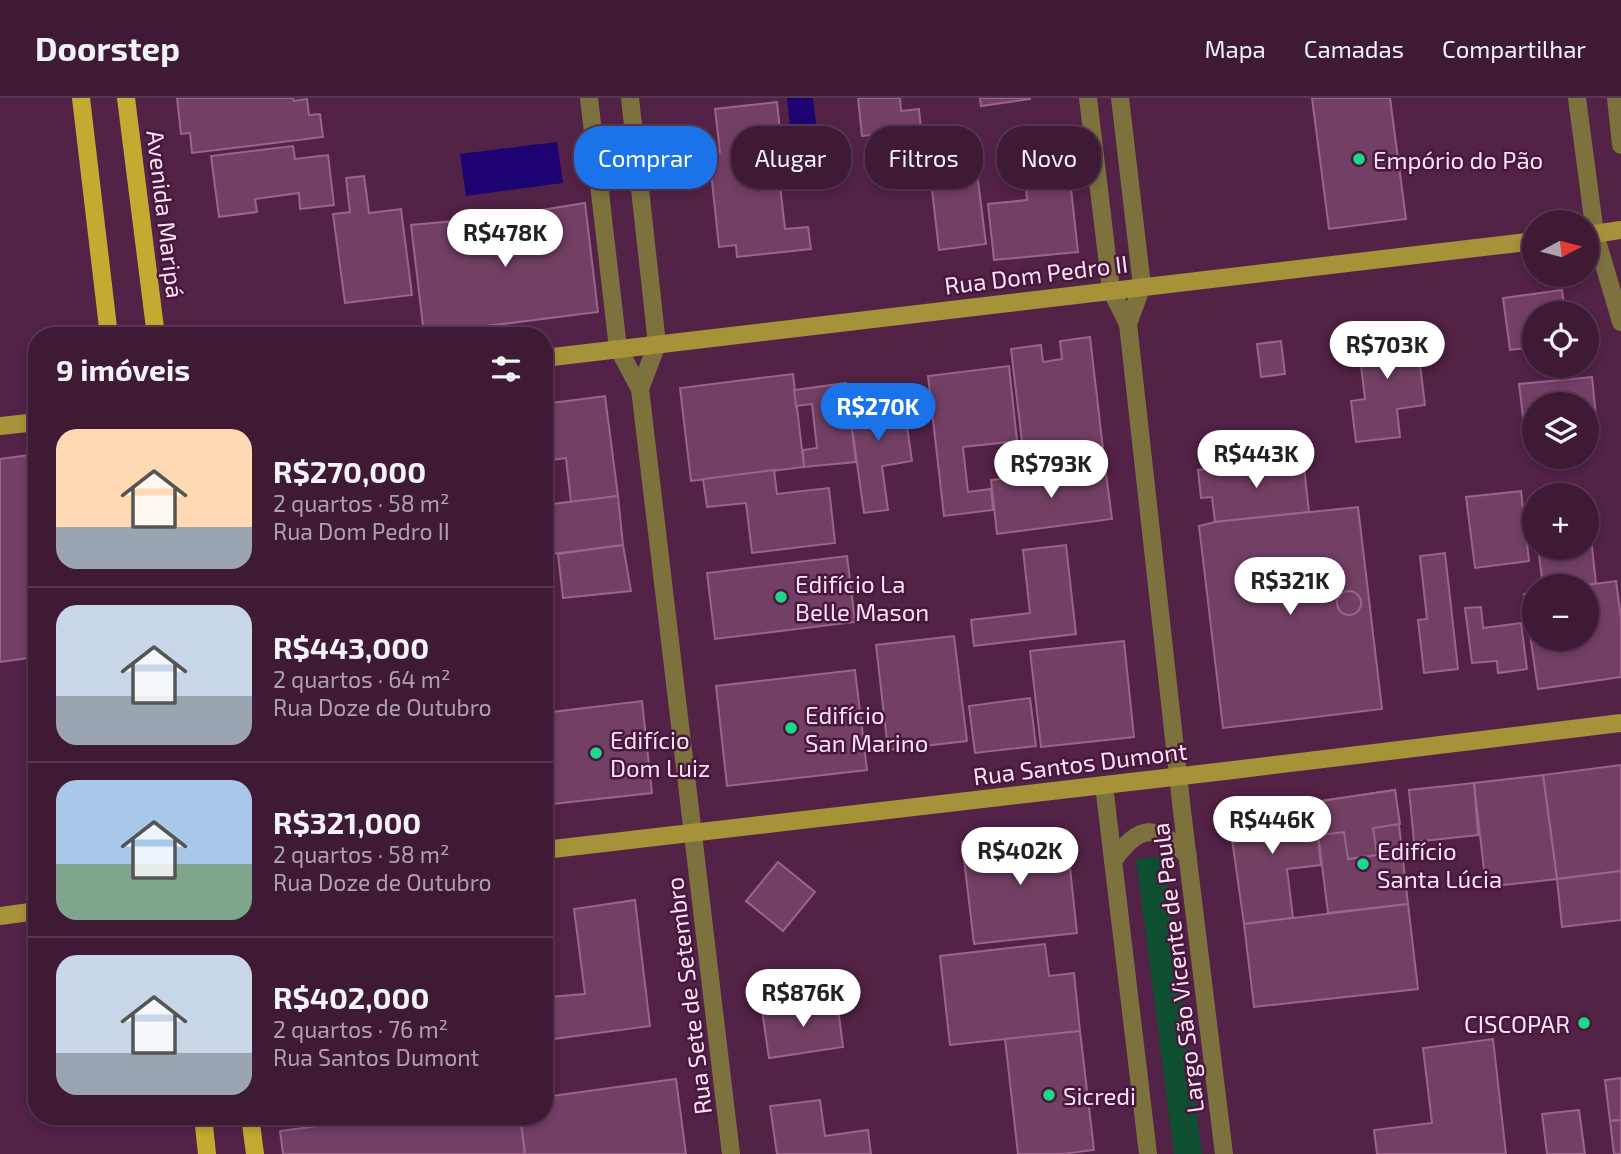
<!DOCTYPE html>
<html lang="pt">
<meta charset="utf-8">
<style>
body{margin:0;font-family:"Exo 2",sans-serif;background:#45233d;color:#f1f3f6;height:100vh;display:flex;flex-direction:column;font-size:26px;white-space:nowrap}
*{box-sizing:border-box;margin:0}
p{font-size:23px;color:#ada1ad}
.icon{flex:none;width:38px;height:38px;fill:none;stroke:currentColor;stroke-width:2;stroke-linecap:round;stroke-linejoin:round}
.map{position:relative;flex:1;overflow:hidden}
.side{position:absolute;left:28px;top:229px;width:525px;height:798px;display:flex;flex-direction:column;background:#3e1a35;border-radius:28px;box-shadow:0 4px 10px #0003,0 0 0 2px #573850}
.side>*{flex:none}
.hud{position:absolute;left:574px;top:28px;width:665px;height:63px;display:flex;gap:14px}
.needle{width:46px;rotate:83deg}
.tools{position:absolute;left:1522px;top:112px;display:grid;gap:14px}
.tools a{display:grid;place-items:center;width:77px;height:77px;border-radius:50%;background:#3e1a35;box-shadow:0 4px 10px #0003,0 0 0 2px #573850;font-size:35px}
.price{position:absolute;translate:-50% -60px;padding:0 16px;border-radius:24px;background:#fff;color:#222;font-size:23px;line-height:46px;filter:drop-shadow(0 2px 4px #0008)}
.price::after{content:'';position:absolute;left:50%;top:42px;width:21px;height:16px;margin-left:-10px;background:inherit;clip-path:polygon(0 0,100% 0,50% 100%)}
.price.current{background:#1a73e8;color:#fff}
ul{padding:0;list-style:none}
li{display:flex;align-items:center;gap:21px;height:175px;padding:0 28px}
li+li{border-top:2px solid #573850}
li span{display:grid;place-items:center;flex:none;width:196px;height:140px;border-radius:21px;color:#555}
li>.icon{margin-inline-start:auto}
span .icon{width:84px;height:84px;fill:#fffc;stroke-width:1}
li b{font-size:30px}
h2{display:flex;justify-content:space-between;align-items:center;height:84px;padding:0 28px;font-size:30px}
.pill{padding:0 24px;border-radius:28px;background:#3e1a35;box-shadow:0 4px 10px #0003,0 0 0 2px #573850;font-size:24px;line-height:63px}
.pill.current{background:#1a73e8;color:#fff}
header{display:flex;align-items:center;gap:42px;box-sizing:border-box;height:98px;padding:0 35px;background:#3e1a35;border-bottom:2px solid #573850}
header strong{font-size:33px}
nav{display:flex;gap:38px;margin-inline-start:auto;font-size:24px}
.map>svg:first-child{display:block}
.green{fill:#0f4f31}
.water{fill:#1d0271}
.building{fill:#733f65;stroke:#9b648c;stroke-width:2}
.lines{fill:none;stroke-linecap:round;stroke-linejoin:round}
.street{stroke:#7d723e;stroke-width:18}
.secondary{stroke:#a59239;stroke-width:18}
.primary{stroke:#c3aa30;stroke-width:18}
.poi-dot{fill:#1bd988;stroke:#47173c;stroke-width:2.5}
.labels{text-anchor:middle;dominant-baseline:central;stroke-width:5;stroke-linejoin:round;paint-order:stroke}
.poi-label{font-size:24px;fill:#fbe2f3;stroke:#47173c;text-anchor:start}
.street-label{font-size:24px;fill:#fbe2f3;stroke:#47173c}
</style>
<header>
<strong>Doorstep</strong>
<nav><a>Mapa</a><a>Camadas</a><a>Compartilhar</a></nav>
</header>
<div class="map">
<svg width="1621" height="1056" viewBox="0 0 1621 1056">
<rect width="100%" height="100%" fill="#532247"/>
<!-- green -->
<path class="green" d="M1164 758 1202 1056H1174L1136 761Z"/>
<!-- water -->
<g class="water">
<path d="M787 0H813L817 35 791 38Z"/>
<path d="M557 44 563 85 466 98 460 56Z"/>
</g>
<!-- building -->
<g class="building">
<path d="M177 0H293L294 3 307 1 309 17 320 16 323 39 192 55 190 35 181 36Z"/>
<path d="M858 0H900L901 13 919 11 921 31 862 38Z"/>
<path d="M980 0H1030V1L981 8Z"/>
<path d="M1312 0H1390L1406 121 1329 131Z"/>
<path d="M777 4 783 62 821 58 824 82 780 87 785 131 808 129 811 151 737 159 736 147 719 149 709 55 720 54 715 11Z"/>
<path d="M973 42 986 146 939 152 927 48Z"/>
<path d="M293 48 295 61 328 57 334 107 300 111 299 95 255 101 257 114 219 119 211 58Z"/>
<path d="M921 48 924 72 875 77 872 53Z"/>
<path d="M1067 54 1078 154 994 162 988 106 1027 102 1023 58Z"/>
<path d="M364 78 369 115 401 111 412 197 345 205 333 116 350 114 346 80Z"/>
<path d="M585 105 598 214 424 236 411 127 498 119Z"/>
<path d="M1562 192 1565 215H1535V249L1510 252 1503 200Z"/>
<path d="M1415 227 1425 307 1397 311 1400 339 1356 344 1351 303 1365 301 1357 234Z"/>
<path d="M1090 239 1105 368 1026 377 1011 251 1041 247 1043 264 1062 261 1060 243Z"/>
<path d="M1281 243 1285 276 1261 279 1257 246Z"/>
<path d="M1009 268 1017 343 963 349 968 394 991 391 993 412 944 418 928 278Z"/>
<path d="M793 276 804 369 691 383 680 290Z"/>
<path d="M1592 279 1596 319 1587 320V306H1535V326L1524 327 1519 286Z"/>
<path d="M846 285 856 364 804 369 803 352 817 350 812 306 796 308 794 292Z"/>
<path d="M902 293 912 363 882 368 888 412 864 415 848 301Z"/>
<path d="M605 298 618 398 571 404 566 360 544 363V306Z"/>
<path d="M37 356V559L0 564V361Z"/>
<path d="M1303 360 1309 414 1215 424 1212 399 1201 400 1198 372Z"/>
<path d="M1105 368 1112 421 997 436 991 382Z"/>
<path d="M774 372 777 396 829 390 835 445 752 455 746 405 707 409 703 381Z"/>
<path d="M1521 393 1529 463 1475 470 1466 399Z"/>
<path d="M618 398 623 447 544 457V407Z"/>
<path d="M1358 409 1382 611 1223 630 1199 428 1215 424Z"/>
<path d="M1587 440H1591L1596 486 1579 488H1543L1538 450H1587Z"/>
<path d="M623 447 631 493 563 500 558 456Z"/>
<path d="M1066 447 1076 536 974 548 971 522 1030 515 1023 452Z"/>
<path d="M1445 455 1458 571 1424 575 1418 522 1427 521 1420 458Z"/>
<path d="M847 458 855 524 715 541 707 475Z"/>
<path d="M1616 483 1621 520V579L1538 591 1524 496 1535 494V541H1587V488H1579Z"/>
<circle cx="1349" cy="505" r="12"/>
<path d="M1481 509 1483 530 1521 525 1527 571 1498 575 1497 563 1472 565 1465 510Z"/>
<path d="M954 538 967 643 888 652 876 547Z"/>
<path d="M1124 543 1134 639 1041 649 1030 553Z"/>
<path d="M855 572 867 672 727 688 716 588Z"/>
<path d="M1030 600 1036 648 975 655 969 608Z"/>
<path d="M642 603 652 695 544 707V615Z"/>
<path d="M1621 667V773L1557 781 1543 677Z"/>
<path d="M1543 677 1557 781 1486 789 1474 685Z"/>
<path d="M1474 685 1478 737 1414 744 1409 692Z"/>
<path d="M1395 692 1408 806 1328 815 1314 704Z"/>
<path d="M1395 692 1400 726 1373 730 1377 757 1348 761 1344 734 1319 737 1314 704Z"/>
<path d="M1314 704 1321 767 1287 771 1293 820 1244 826 1228 713Z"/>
<path d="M1066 732 1077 835 974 846 962 744Z"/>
<path d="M778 764 815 794 783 833 746 803Z"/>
<path d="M1621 773V822L1562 829 1557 781Z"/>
<path d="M635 802 650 928 553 941 549 899 585 896 574 811Z"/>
<path d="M1408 806 1418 891 1254 909 1244 826Z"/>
<path d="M1045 846 1049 878 1074 875 1080 933 950 947 940 858Z"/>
<path d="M837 902 843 949 769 960 762 912Z"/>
<path d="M1080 933 1094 1052 1062 1056H1018L1005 941Z"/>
<path d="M1493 941 1506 1056H1377L1374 1032 1432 1025 1423 950Z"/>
<path d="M1621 980V1022L1610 1023 1605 982Z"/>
<path d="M676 981 686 1056H525L520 1018H544V999Z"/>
<path d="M820 1002 825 1038 868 1032 871 1056H777L770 1008Z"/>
<path d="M1579 1012 1585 1056H1547L1542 1016Z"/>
<path d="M392 1018H520L525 1056H283L280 1033Z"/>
<path d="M1621 1022V1056H1614L1610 1023Z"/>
</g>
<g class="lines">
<!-- street -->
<g class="street">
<path d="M589 0 618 250 640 291 731 1056"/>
<path d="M630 0 657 246 640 291"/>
<path d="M1088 0 1111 192 1128 226 1182 713 1224 1056"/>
<path d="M1120 0 1142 188 1128 226"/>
<path d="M1577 0 1595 136 1621 224"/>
<path d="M1616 0 1621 47"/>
<path d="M1104 687 1148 1056"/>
<path d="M1113 763C1140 725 1156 726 1188 758"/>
</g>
<!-- secondary -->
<g class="secondary">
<path d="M1587 137 1621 132"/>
<path d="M544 260 1535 143"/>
<path d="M0 328 37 324"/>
<path d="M544 752 1225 673 1621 625"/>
<path d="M0 818 37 813"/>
</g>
<!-- primary -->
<g class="primary">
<path d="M81 0 109 238"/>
<path d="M126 0 156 238"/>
<path d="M203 1018 207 1056"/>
<path d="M250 1018 255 1056"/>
</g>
</g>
<!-- markers -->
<g class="poi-dot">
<circle cx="1359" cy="61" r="7"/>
<circle cx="781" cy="499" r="7"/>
<circle cx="791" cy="630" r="7"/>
<circle cx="596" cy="655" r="7"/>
<circle cx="1363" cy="766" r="7"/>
<circle cx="1584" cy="925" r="7"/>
<circle cx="1049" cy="997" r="7"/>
</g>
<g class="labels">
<!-- poi labels -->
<g class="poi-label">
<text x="1373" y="61">Empório do Pão</text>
<text x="795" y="485">Edifício La<tspan x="795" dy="28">Belle Mason</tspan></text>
<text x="805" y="616">Edifício<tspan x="805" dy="28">San Marino</tspan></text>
<text x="610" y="641">Edifício<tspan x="610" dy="28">Dom Luiz</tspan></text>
<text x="1377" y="752">Edifício<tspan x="1377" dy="28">Santa Lúcia</tspan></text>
<text x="1570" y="925" text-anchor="end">CISCOPAR</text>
<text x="1063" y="997">Sicredi</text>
</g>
<!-- street labels -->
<g class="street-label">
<text transform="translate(166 116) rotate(83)">Avenida Maripá</text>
<text transform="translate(1036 176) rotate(-7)">Rua Dom Pedro II</text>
<text transform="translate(1080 665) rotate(-7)">Rua Santos Dumont</text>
<text transform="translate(1177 870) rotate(-97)">Largo São Vicente de Paula</text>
<text transform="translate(688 898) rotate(-97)">Rua Sete de Setembro</text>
</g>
</g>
</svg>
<div class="tools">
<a><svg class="needle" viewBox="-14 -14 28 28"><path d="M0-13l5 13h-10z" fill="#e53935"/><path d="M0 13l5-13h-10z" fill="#ada1ad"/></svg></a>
<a><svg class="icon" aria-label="locate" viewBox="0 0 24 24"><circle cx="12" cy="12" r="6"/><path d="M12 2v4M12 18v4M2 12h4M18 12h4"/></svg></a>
<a><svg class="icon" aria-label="layers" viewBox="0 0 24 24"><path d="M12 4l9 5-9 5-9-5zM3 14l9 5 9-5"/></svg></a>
<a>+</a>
<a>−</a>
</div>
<b class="price" style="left:505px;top:171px">R$478K</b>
<b class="price" style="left:1387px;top:283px">R$703K</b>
<b class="price current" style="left:878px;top:345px">R$270K</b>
<b class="price" style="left:1256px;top:392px">R$443K</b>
<b class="price" style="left:1051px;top:402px">R$793K</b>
<b class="price" style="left:1290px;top:519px">R$321K</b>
<b class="price" style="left:1272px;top:758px">R$446K</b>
<b class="price" style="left:1020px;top:789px">R$402K</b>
<b class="price" style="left:803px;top:931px">R$876K</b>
<div class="hud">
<a class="pill current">Comprar</a>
<a class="pill">Alugar</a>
<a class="pill">Filtros</a>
<a class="pill">Novo</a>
</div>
<section class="side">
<h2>9 imóveis<svg class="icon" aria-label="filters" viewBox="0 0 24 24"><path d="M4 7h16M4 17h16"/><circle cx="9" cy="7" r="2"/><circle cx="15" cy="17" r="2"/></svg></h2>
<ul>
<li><span style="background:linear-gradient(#ffd9b3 70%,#9aa5b1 0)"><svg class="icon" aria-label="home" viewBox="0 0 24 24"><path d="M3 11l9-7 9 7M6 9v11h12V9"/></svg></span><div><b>R$270,000</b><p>2 quartos · 58 m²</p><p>Rua Dom Pedro II</p></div></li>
<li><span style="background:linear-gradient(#c9d6e8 65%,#9aa5b1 0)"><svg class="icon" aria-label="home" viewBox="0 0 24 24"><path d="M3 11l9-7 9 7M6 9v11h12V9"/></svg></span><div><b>R$443,000</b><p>2 quartos · 64 m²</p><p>Rua Doze de Outubro</p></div></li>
<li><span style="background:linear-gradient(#a9c7e8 60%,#7fa58c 0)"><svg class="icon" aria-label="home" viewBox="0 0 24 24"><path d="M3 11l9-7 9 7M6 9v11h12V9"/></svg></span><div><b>R$321,000</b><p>2 quartos · 58 m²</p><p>Rua Doze de Outubro</p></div></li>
<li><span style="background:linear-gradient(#c9d6e8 70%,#9aa5b1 0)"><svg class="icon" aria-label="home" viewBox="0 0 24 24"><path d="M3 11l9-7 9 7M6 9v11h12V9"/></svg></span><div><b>R$402,000</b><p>2 quartos · 76 m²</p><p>Rua Santos Dumont</p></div></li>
</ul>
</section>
</div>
